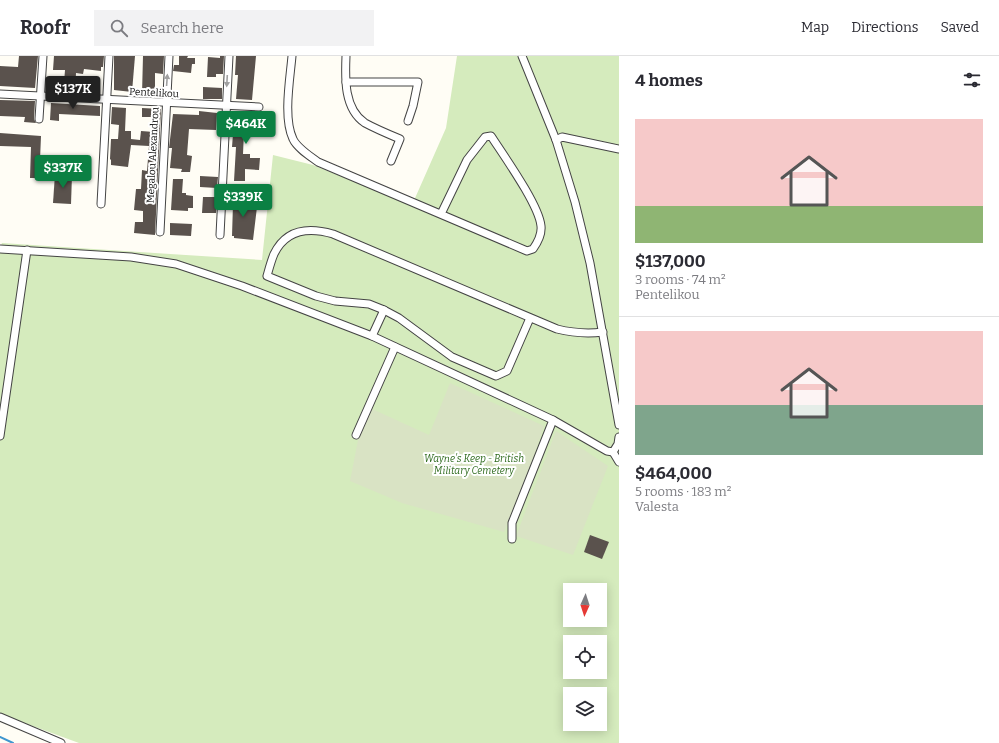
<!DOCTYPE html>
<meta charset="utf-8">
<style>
body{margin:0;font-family:Bitter,serif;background:#f2f2f3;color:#2b2b33;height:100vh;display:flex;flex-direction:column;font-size:15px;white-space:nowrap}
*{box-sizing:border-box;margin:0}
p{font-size:13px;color:#7c7c81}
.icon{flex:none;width:22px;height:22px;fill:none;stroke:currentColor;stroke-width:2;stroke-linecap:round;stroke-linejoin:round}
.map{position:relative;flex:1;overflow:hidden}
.sheet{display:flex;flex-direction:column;background:#fff;width:380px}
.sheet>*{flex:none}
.needle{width:26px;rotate:183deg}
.fabs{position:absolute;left:563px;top:527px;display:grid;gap:8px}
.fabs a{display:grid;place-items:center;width:44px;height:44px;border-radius:0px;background:#fff;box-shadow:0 2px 10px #0003;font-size:20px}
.price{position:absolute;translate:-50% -34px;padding:0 9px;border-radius:4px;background:#0b8043;color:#fff;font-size:13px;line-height:26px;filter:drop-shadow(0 1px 2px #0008)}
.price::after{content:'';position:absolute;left:50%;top:24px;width:12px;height:9px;margin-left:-6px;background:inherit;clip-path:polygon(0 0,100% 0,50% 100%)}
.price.on{background:#222;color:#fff}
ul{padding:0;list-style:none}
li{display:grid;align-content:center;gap:8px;height:212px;padding:0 16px}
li+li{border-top:1px solid #e1e1e2}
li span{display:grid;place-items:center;height:124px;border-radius:0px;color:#555}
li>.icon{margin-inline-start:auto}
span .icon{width:72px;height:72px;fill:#fffc;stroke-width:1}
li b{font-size:17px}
h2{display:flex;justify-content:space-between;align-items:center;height:48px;padding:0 16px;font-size:17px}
header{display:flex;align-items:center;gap:24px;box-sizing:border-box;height:56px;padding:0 20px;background:#fff;border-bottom:1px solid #e1e1e2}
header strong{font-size:19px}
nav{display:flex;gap:22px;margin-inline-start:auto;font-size:14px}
.search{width:280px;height:36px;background:#f2f2f3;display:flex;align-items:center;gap:10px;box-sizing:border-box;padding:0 14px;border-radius:0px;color:#7c7c81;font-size:15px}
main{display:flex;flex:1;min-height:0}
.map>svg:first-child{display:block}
.green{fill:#d5ebbd;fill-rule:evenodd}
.cemetery{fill:#d9e3c4}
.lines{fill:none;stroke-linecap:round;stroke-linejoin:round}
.stream{stroke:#3f96cf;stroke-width:2}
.building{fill:#5a524d}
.minor-casing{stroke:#444;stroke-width:9}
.minor{stroke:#fff;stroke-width:7}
.oneway{fill:#a0a0a0}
.labels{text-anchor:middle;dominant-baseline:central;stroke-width:4;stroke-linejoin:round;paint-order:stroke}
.street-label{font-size:10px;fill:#111;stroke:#fff}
.park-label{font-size:10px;font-style:italic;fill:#2f6b1f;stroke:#fff}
</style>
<header>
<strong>Roofr</strong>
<div class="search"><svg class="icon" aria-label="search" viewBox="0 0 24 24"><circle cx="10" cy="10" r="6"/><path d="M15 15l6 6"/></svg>Search here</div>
<nav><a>Map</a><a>Directions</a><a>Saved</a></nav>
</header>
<main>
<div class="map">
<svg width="619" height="687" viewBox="0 0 619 687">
<rect width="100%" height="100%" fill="#fffdf5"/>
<!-- green -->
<path class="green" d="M457 0H619V687H79L0 658V192L2 187 262 204 273 99 313 109 412 149 446 72ZM570 534H600V564H570ZM570 586H600V616H570ZM570 638H600V668H570Z"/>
<!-- cemetery -->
<g class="cemetery">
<path d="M450 327 544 370 524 430 504 476 402 447 350 425 358 384 370 352 429 379Z"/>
<path d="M556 375 608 410 573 499 516 480Z"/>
</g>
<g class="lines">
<!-- stream -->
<path class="stream" d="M0 681 13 687"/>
</g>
<!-- building -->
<g class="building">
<path d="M19 0H38L35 32 0 30V10L18 11Z"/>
<path d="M54 0H104L103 11H101V15L84 13 83 18 76 17 75 35 61 33V27H64L65 14H53Z"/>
<path d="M114 0H135L132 36 114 34Z"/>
<path d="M143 0H164L163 18 155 17V38H142Z"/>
<path d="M179 0H188L187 2H195V8H192L191 17 173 15 174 9H179Z"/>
<path d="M220 0H224L223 18H216V21H207L208 1 220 2Z"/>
<path d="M236 0H256L252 44 236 43 238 19H235Z"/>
<path d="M203 31 222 32V43H203Z"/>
<path d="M0 44 35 45 34 63 36 67 24 66 25 61 0 60Z"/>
<path d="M51 47 100 50V60L59 58V65L50 64Z"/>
<path d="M112 51 126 52 125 75H131V83L140 84 141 75 154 76 155 61H142V52L161 53 155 179 134 177 135 166H143V155L134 154 136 133H141L142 114 147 115 149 90 131 89 128 111 111 109V104L110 103 111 83H118L119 69 111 68Z"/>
<path d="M199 55 217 57 216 74 189 73 187 99 192 100 190 116H181L182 113 170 112 172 92H169L173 58 199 59Z"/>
<path d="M250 56H262L261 76 244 75 243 98H250V102H260L259 114 245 113V125H234L236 91H232L233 78H238L240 57 249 58Z"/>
<path d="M0 77 41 80 40 104H49V114L41 113V122H30L31 91 0 90Z"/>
<path d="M55 118 72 119 71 148 53 147Z"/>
<path d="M200 120 218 121 217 132 200 131Z"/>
<path d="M173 123H183L182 137H186V139L193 140V152H188V155L171 154Z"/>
<path d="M235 138 248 139V150L257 151 253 184 234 182V180H232L233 148H235Z"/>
<path d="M203 141H217L216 157H202Z"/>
<path d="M170 167 192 168 191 180 170 179Z"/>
<path d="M590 479 609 486 602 503 584 496Z"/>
</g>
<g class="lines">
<!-- minor casing -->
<g class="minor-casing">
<g id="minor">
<path d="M292 0C290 23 283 62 293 83 297 92 310 100 318 106L527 195 533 193C538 186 542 179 541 170 539 149 504 100 491 80L485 81 467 104 441 158"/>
<path d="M346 0C345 23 344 53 365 67 376 73 388 78 400 83L391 105"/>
<path d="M522 0 556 84 575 146 590 207 619 369"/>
<path d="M346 26H418L413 50 408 65"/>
<path d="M0 38 259 51"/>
<path d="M39 63 43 0"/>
<path d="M556 84 562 81 619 93"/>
<path d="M101 148 109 0"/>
<path d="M160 176 169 0"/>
<path d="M220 179 229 0"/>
<path d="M0 193 131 201 176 208 242 230 372 280 553 364 607 395 613 396"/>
<path d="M530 262 507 315 496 320 452 301 399 262 384 254 369 248 335 245 316 240 267 220C269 213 271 205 274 198 286 173 309 171 333 178L557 273C573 277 587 278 603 276"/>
<path d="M372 280 384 254"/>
<path d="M356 379 395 291"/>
<path d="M0 380 27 194"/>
<path d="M613 396 618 388 619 381"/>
<path d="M613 396 619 406"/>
<path d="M512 483V467L553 364"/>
<path d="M0 661 61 687"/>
</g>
</g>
<!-- minor -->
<use href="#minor" class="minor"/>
</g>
<!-- one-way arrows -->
<defs><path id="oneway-solid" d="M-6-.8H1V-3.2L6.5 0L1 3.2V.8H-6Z"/></defs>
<g class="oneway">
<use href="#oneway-solid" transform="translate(167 24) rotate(-86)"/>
<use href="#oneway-solid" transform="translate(227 25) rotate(93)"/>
</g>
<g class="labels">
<!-- street labels -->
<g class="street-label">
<text transform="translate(154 37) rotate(3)">Pentelikou</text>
<text transform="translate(153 99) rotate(-87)">Megalou Alexandrou</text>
</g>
<!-- park labels -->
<g class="park-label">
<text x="474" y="403">Wayne's Keep - British<tspan x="474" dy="12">Military Cemetery</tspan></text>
</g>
</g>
</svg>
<div class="fabs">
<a><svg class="needle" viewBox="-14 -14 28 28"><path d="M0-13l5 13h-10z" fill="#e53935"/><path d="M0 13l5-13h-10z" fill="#7c7c81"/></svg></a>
<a><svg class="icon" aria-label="locate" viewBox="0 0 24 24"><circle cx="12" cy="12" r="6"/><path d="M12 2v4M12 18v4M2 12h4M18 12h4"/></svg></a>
<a><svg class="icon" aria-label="layers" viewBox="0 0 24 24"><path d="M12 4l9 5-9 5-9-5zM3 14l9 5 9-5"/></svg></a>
</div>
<b class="price on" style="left:73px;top:54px">$137K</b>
<b class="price" style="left:246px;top:89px">$464K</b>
<b class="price" style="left:63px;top:133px">$337K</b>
<b class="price" style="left:243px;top:162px">$339K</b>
</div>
<section class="sheet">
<h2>4 homes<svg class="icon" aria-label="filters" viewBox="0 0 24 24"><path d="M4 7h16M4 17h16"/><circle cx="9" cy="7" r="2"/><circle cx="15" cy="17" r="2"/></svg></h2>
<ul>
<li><span style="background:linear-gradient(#f6c9c9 70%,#8fb573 0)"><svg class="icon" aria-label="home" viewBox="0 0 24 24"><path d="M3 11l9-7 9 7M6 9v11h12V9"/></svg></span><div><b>$137,000</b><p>3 rooms · 74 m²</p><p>Pentelikou</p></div></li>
<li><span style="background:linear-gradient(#f6c9c9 60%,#7fa58c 0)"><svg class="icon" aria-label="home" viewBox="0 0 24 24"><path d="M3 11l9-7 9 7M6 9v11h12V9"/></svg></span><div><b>$464,000</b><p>5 rooms · 183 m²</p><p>Valesta</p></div></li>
</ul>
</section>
</main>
